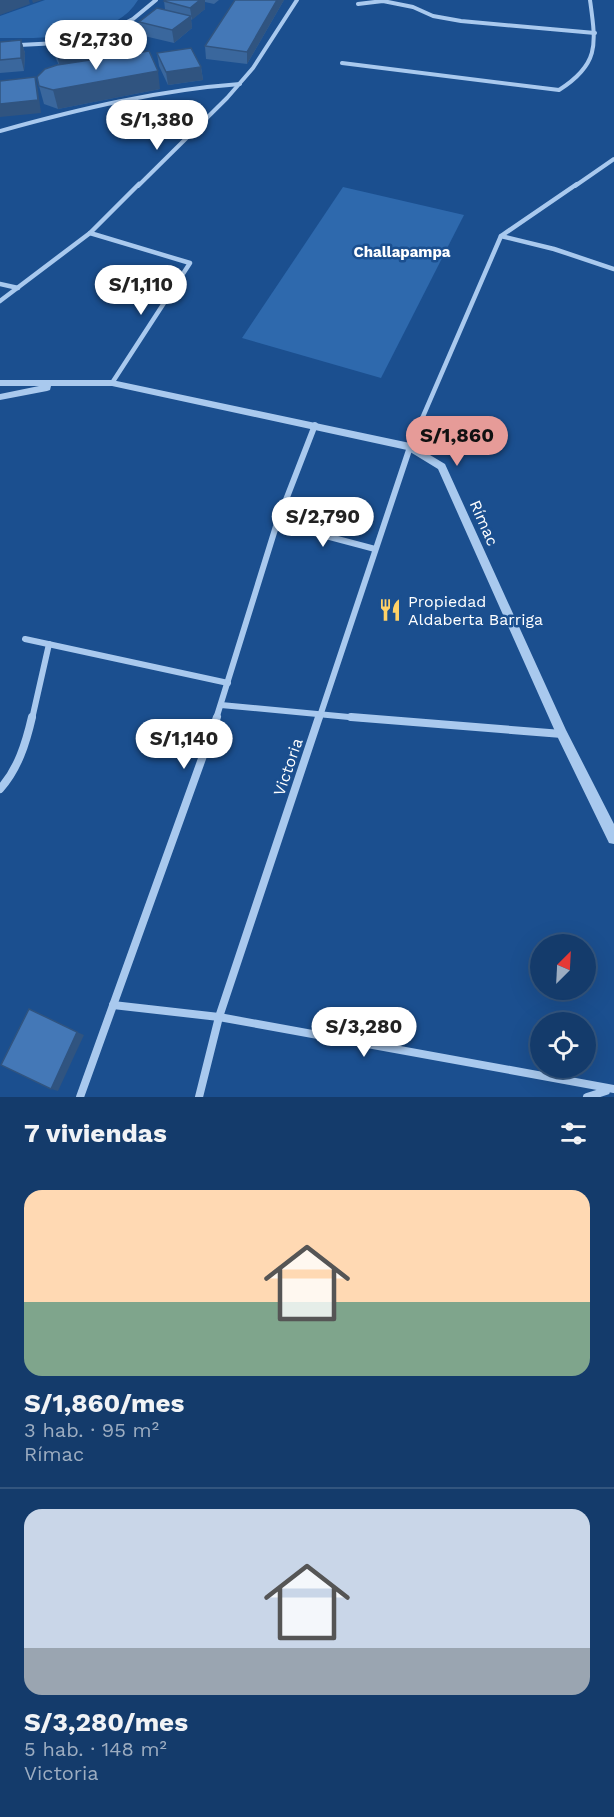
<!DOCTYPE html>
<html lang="es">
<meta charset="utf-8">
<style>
body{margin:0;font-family:"Work Sans",sans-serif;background:#1d4271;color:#f1f3f6;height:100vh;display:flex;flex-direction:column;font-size:22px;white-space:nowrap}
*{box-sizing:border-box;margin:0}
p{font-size:20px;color:#9dadc1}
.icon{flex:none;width:33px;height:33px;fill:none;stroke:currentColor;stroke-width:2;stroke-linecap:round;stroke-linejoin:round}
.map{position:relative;height:1097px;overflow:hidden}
.drawer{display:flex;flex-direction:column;background:#143b6b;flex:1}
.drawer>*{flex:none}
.needle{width:39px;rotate:24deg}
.fabs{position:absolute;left:530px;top:934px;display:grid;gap:12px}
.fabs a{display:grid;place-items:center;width:66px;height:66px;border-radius:50%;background:#143b6b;box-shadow:0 6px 24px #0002,0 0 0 2px #33557e;font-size:30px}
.price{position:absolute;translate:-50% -51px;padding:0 14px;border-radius:21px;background:#fff;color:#222;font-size:20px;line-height:39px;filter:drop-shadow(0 2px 3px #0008)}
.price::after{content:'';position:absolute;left:50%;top:36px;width:18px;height:14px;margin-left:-9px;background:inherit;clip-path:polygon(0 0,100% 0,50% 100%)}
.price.selected{background:#e69b98;color:#111}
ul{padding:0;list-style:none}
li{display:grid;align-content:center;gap:12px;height:318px;padding:0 24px}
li+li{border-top:2px solid #33557e}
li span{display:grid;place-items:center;height:186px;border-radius:18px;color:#555}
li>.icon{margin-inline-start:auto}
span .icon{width:108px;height:108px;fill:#fffc;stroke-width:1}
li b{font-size:26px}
h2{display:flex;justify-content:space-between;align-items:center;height:72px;padding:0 24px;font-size:26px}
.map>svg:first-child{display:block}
.green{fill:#2e69ad}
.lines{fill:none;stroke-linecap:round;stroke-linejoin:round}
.minor-far3{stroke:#a9c9ee;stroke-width:4}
.minor-far2{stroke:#a9c9ee;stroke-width:4.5}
.minor-far1{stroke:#a9c9ee;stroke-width:6}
.minor{stroke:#a9c9ee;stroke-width:8}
.tertiary{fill:#a9c9ee;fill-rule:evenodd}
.wall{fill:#3a679d}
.shaded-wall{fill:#305480}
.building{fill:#4478b7;stroke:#305480;stroke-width:1.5}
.labels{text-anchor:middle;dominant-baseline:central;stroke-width:5;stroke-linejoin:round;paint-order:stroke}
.far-neighbourhood-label{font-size:15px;font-weight:bold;fill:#fff;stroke:#1b4f8f}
.street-label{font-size:16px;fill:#fff;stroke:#1b4f8f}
.poi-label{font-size:16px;fill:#fff;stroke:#1b4f8f;text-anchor:start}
</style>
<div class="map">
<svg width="614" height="1097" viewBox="0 0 614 1097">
<rect width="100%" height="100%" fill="#1b4f8f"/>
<!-- green -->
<g class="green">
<path d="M45 0H138C114 41 41 38 0 38V16Z"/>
<path d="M343 187 464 215 381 378 242 338Z"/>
</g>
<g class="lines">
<!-- minor-far3 -->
<g class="minor-far3">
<path d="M358 4 383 1 413 7 433 16 461 21 595 33"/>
<path d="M112 30 133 19 156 0"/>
<path d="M0 46 58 43"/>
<path d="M342 63 559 90C600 64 596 44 590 0"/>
<path d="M0 131C79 109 158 90 240 84"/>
<path d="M138 186 227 98 253 68 297 0"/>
<path d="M575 186 614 159"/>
</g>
<!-- minor-far2 -->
<g class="minor-far2">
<path d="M90 233 190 263 112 383"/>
<path d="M501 236 554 249 614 269"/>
<path d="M0 284 18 288"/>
<path d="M0 301 90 233 139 184"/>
<path d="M421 421 501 236 577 184"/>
</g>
<!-- minor-far1 -->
<g class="minor-far1">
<path d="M277 523 375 549"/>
<path d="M25 639 228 683"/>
<path d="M221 705 370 719"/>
<path d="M32 719 49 644"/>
<path d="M216 719 277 523 315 425"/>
<path d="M319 719 410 447 422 419"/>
</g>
<!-- minor -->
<g class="minor">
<path d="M351 717 562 734"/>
<path d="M0 789C18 769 26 743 32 717"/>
<path d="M113 1005 219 1017 614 1089"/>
<path d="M80 1097 217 717"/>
<path d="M199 1097 219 1017 319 717"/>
<path d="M587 1097 606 1091"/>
</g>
<!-- tertiary -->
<path class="tertiary" d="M0 380H112L410 443 445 464 566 730 614 824V844L609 843 558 738 438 469 407 450 112 386H51L50 390 47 391 0 400V394L39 386H0Z"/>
</g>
<!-- wall -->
<g class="wall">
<path d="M165 0H219L214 4 205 2V9L191 20 192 28 174 43 140 35 139 22 165 9 164 1Z"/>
<path d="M284 0 247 64 206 59 205 46Z"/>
<path d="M85 33 130 43 132 54 160 89 58 109 44 104 39 86 59 65 54 55 51 42 87 49 89 60 96 59 87 46Z"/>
<path d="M21 40 25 53 24 71 0 73V42Z"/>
<path d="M157 53 201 67 203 80 168 85 159 66Z"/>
</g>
<!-- shaded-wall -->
<g class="shaded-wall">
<path d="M0 0H29L30 4 0 15Z"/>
<path d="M32 0H42L33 3Z"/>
<path d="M200 0H205V9L192 20 190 8Z"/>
<path d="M277 0H284L247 64V52Z"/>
<path d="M191 16 192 28 174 43 172 30Z"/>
<path d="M21 40 25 53 24 71 21 58Z"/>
<path d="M130 43 132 56 99 63 97 50Z"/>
<path d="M87 49 90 62 60 68 57 55Z"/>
<path d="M201 67 203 80 168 85 166 72Z"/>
<path d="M158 71 160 89 58 109 53 90Z"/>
<path d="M35 77 38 90 41 113 0 117V104Z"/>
<path d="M77 1032 84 1035 58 1091 51 1089Z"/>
</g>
<!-- building -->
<g class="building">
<path d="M165 0H200L190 8 164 1Z"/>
<path d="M235 0H277L247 52 205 46Z"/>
<path d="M157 8 191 16 172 30 139 22Z"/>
<path d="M117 26 130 43 97 50 85 33Z"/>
<path d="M80 37 87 49 57 55 51 42Z"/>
<path d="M21 40V58L0 60V42Z"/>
<path d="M191 48 201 67 166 72 157 53Z"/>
<path d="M149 51 158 71 53 90 39 86 37 77 45 69 57 65Z"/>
<path d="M35 77 38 100 0 104V81Z"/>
<path d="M29 1009 77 1032 51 1089 1 1065Z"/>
</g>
<!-- icons -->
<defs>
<g id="restaurant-bare" transform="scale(1.8)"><path d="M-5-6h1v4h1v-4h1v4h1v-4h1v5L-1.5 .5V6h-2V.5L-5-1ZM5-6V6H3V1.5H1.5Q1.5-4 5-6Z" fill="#ffd166" stroke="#1b4f8f" stroke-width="2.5" paint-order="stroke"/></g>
</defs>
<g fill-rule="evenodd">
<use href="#restaurant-bare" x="390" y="610"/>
</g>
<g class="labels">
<!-- far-neighbourhood labels -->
<g class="far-neighbourhood-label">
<text x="402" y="252">Challapampa</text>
</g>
<!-- street labels -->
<g class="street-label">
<text transform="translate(484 523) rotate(66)">Rímac</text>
<text transform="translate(288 767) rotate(-71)">Victoria</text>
</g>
<!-- poi labels -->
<g class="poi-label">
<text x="408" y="601">Propiedad<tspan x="408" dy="18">Aldaberta Barriga</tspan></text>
</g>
</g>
</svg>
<div class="fabs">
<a><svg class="needle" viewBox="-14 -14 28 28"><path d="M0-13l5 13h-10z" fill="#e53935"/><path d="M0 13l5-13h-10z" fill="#9dadc1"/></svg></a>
<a><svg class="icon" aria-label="locate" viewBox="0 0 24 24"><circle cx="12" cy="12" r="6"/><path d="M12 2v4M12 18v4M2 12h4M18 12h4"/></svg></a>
</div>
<b class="price" style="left:96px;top:71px">S/2,730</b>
<b class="price" style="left:157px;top:151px">S/1,380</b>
<b class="price" style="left:141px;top:316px">S/1,110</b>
<b class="price selected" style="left:457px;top:467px">S/1,860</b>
<b class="price" style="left:323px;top:548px">S/2,790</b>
<b class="price" style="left:184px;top:770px">S/1,140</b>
<b class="price" style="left:364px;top:1058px">S/3,280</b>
</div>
<section class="drawer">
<h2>7 viviendas<svg class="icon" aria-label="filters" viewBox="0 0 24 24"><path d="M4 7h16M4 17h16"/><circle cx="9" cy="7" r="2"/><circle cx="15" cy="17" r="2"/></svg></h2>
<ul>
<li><span style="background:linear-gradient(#ffd9b3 60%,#7fa58c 0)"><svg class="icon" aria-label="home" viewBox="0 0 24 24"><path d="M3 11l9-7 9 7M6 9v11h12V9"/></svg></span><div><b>S/1,860/mes</b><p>3 hab. · 95 m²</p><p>Rímac</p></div></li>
<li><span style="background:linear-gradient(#c9d6e8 75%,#9aa5b1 0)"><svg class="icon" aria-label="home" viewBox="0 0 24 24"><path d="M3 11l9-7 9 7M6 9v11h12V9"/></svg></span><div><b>S/3,280/mes</b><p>5 hab. · 148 m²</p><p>Victoria</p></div></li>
</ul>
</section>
